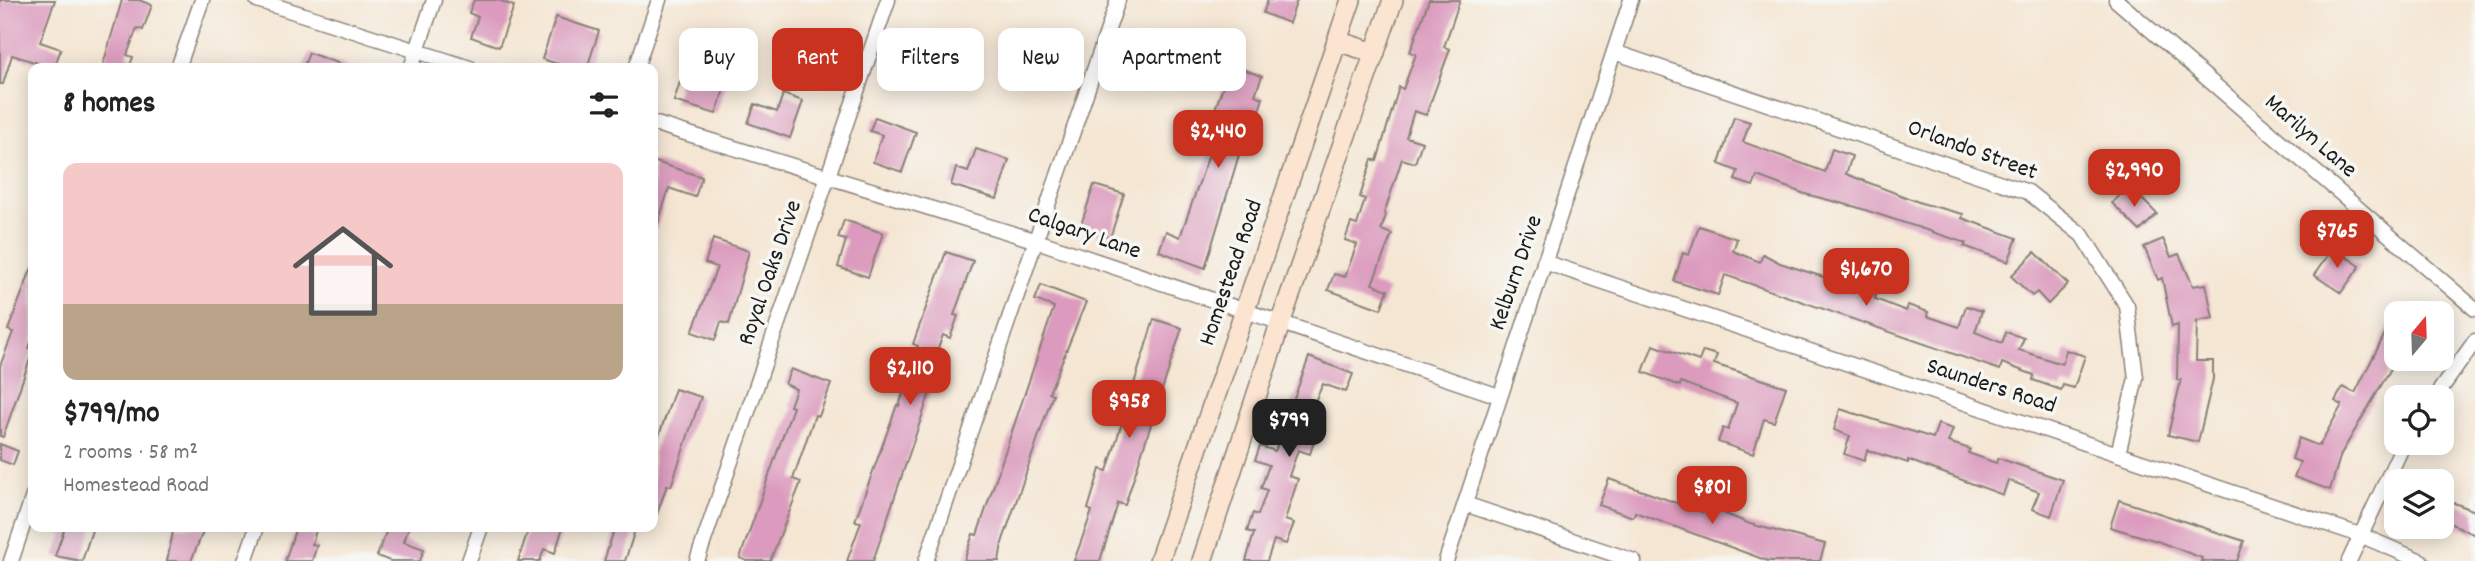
<!DOCTYPE html>
<meta charset="utf-8">
<style>
body{margin:0;font-family:Dekko,sans-serif;background:#f6f6f6;color:#222;height:100vh;display:flex;flex-direction:column;font-size:26px;white-space:nowrap}
*{box-sizing:border-box;margin:0}
p{font-size:23px;color:#767676}
.icon{flex:none;width:38px;height:38px;fill:none;stroke:currentColor;stroke-width:2;stroke-linecap:round;stroke-linejoin:round}
.map{position:relative;flex:1;overflow:hidden}
.details{position:absolute;left:28px;top:63px;width:630px;height:469px;display:flex;flex-direction:column;background:#fff;border-radius:14px;box-shadow:0 4px 18px #0003}
.details>*{flex:none}
.top-card{position:absolute;left:679px;top:28px;width:665px;height:63px;display:flex;gap:14px}
.needle{width:46px;rotate:19deg}
.fabs{position:absolute;left:2384px;top:301px;display:grid;gap:14px}
.fabs a{display:grid;place-items:center;width:70px;height:70px;border-radius:14px;background:#fff;box-shadow:0 4px 18px #0003;font-size:35px}
.price{position:absolute;translate:-50% -60px;padding:0 16px;border-radius:14px;background:#c8321e;color:#fff;font-size:23px;line-height:46px;filter:drop-shadow(0 2px 4px #0008)}
.price::after{content:'';position:absolute;left:50%;top:42px;width:21px;height:16px;margin-left:-10px;background:inherit;clip-path:polygon(0 0,100% 0,50% 100%)}
.price.active{background:#222;color:#fff}
ul{padding:0;list-style:none}
li{display:grid;align-content:center;gap:14px;height:371px;padding:0 35px}
li span{display:grid;place-items:center;height:217px;border-radius:14px;color:#555}
li>.icon{margin-inline-start:auto}
span .icon{width:126px;height:126px;fill:#fffc;stroke-width:1}
li b{font-size:30px}
h2{display:flex;justify-content:space-between;align-items:center;height:84px;padding:0 35px;font-size:30px}
.pill{padding:0 24px;border-radius:14px;background:#fff;box-shadow:0 4px 18px #0003;font-size:24px;line-height:63px}
.pill.active{background:#c8321e;color:#fff}
.map>svg:first-child{display:block}
.building{fill:#dc9bbe}
.lines{fill:none;stroke-linecap:round;stroke-linejoin:round}
.street-casing{stroke:#888178;stroke-width:17}
.secondary-casing{stroke:#888178;stroke-width:22}
.street{stroke:#fff;stroke-width:14}
.secondary{stroke:#fce5d0;stroke-width:19}
.labels{text-anchor:middle;dominant-baseline:central;stroke-width:7;stroke-linejoin:round;paint-order:stroke}
.street-label{font-size:24px;fill:#1c1c1c;stroke:#f6f6f2}
</style>
<div class="map">
<svg width="2475" height="561" viewBox="0 0 2475 561">
<rect width="100%" height="100%" fill="#f6f6f2"/>
<filter id="ink" filterUnits="userSpaceOnUse"><feTurbulence type="fractalNoise" baseFrequency=".0143" numOctaves="2"/><feDisplacementMap in="SourceGraphic" scale="14" xChannelSelector="R" yChannelSelector="G"/><feConvolveMatrix kernelMatrix="1 2 1 2 8 2 1 2 1" color-interpolation-filters="sRGB"/></filter>
<filter id="wash" filterUnits="userSpaceOnUse"><feTurbulence type="fractalNoise" baseFrequency=".00686" numOctaves="4" result="noise"/><feDisplacementMap in="SourceGraphic" scale="28" xChannelSelector="R" yChannelSelector="G"/><feGaussianBlur stdDeviation="1.57" result="paint"/><feColorMatrix in="noise" values="0 0 0 0 0 0 0 0 0 0 0 0 0 0 0 0 0 1.4 0 .05"/><feComposite in="paint" operator="in"/></filter>
<g filter="url(#wash)">
<rect width="100%" height="100%" fill="#f5e6d3"/>
<g id="blocks">
<!-- building -->
<g class="building">
<path d="M0 0H55L40 42 61 49 54 68 12 55 3 84H0Z"/>
<path d="M122 0H139L152 5 143 30 137 28 127 55 133 57 129 68H102Z"/>
<path d="M474 0H498L514 6 499 47 471 37 478 17 469 13Z"/>
<path d="M1268 0H1297L1289 23 1263 13Z"/>
<path d="M1429 0H1460L1444 47 1450 49 1426 115 1414 111 1406 137 1422 142 1415 163 1402 159 1384 214 1386 215 1381 230 1392 234 1372 284 1388 290 1381 309 1328 290 1334 274 1345 277 1357 244 1345 240 1351 223 1357 225 1365 199 1360 197 1372 159 1377 161 1399 87 1403 89 1416 54 1410 52Z"/>
<path d="M556 17 599 31 587 68H571L542 59Z"/>
<path d="M309 53 346 66V68H303Z"/>
<path d="M1237 67 1262 76 1255 95 1263 98 1250 139 1244 138 1205 268 1159 251 1166 231 1180 237 1224 112 1215 109 1225 81 1232 83Z"/>
<path d="M684 69 726 83 716 114 674 101Z"/>
<path d="M783 94 803 101 790 138 748 123 755 104 777 112Z"/>
<path d="M875 117 916 132 902 172 873 162 882 135 870 131Z"/>
<path d="M1734 117 1750 122 1743 142 1825 172 1832 149 1852 156 1846 174 1921 203 1963 214 1962 218 2017 238 2008 262 1964 246 1966 243 1856 207 1805 194 1757 176 1753 186 1735 180 1738 171 1719 164Z"/>
<path d="M976 149 1009 160 997 199 951 185 956 168 968 172Z"/>
<path d="M653 161 702 177 695 197 669 188 656 230H653Z"/>
<path d="M1094 185 1124 194 1110 238 1080 228Z"/>
<path d="M2129 186 2157 214 2140 231 2112 203Z"/>
<path d="M844 220 883 233 868 277 838 267 846 240 838 238Z"/>
<path d="M1699 226 1737 239 1733 251 1760 262 1763 254 1780 263 1845 284 1847 280 1877 291 1875 299 1906 311 1908 305 1928 312 1927 316 1959 327 1966 306 1982 311 1975 332 2002 343 2006 332 2024 338 2019 350 2062 364 2066 350 2085 356 2074 388 2063 385 2061 390 2033 380 2034 375 2002 363 2000 370 1725 275 1718 295 1674 281 1683 253 1689 255Z"/>
<path d="M713 239 749 251 729 324 721 322 715 340 692 332 717 267 705 263Z"/>
<path d="M2163 239 2171 257 2179 254 2193 286 2206 284 2213 318 2197 321 2196 361H2213V379L2198 442 2168 435 2181 380H2177L2178 325 2172 327 2162 278 2158 280 2144 247Z"/>
<path d="M2333 248 2360 266 2341 293 2314 275Z"/>
<path d="M946 252 973 261 954 315 958 316 950 338 943 335 933 361 940 363 873 561H847L861 522 855 521 897 405 899 406 918 346 913 344Z"/>
<path d="M2035 252 2068 284 2048 304 2037 292 2032 296 2011 276Z"/>
<path d="M32 267 33 336 29 348 33 350 3 437 0 436V366L13 332 8 330Z"/>
<path d="M1041 285 1086 302 1049 393 1053 394 1002 543 999 561H964L973 534 977 535 1054 307 1035 300Z"/>
<path d="M2396 312V360L2341 454 2330 490 2294 477 2300 462 2292 459 2299 438 2319 446 2342 405 2335 401 2343 387 2355 393Z"/>
<path d="M1154 319 1182 328 1125 505 1118 503 1100 561H1074L1092 511 1088 509 1100 469 1107 471Z"/>
<path d="M1653 345 1699 361 1703 351 1717 355 1714 364 1786 387 1774 422 1764 419 1753 454 1718 442 1723 428 1728 430 1737 403 1681 382 1680 386 1643 372Z"/>
<path d="M1309 357 1353 374 1346 392 1323 384 1315 401 1306 431 1316 435 1310 454 1298 450 1289 476 1298 479 1285 520 1294 523 1286 544 1274 540 1267 561H1246L1254 533 1247 531 1253 513 1258 515 1267 490 1261 488 1269 465 1255 460 1260 446 1275 451Z"/>
<path d="M791 369 831 384 819 416 815 415 793 479 801 482 770 561H747L740 558 793 407 790 406 796 389 785 384Z"/>
<path d="M675 389 701 397 671 486 667 485 655 520H653V453Z"/>
<path d="M1840 409 1933 438 1938 424 1953 429 1948 442 1970 449 1968 453 1996 463 1998 458 2063 480 2051 516 2032 509 2039 492 2008 480 2003 495 1908 460V463L1867 450 1864 461 1844 454 1850 436 1834 430Z"/>
<path d="M0 444 18 451 13 465 0 460Z"/>
<path d="M1609 479 1702 512 1704 505 1750 524 1825 544 1820 561H1768L1635 512 1633 517 1599 505Z"/>
<path d="M2441 498 2475 511V535L2441 519Z"/>
<path d="M2119 500 2244 541 2237 561H2201L2202 558 2157 541 2110 527Z"/>
<path d="M65 527H93L82 561 55 556Z"/>
<path d="M174 527H205L191 561H167Z"/>
<path d="M296 527H317L312 544 317 545 312 561H285Z"/>
<path d="M388 527H409L404 542 424 549 420 561H390L377 556Z"/>
<path d="M529 527H563L555 553 544 549 540 561H518Z"/>
<path d="M615 527H636L625 561H604Z"/>
</g>
</g>
</g>
<g filter="url(#ink)">
<use href="#blocks" fill-opacity="0" stroke="#888178" stroke-width="2"/>
<g class="lines">
<!-- street casing -->
<g class="street-casing">
<g id="street">
<path d="M257 0 470 68"/>
<path d="M2116 0 2475 309"/>
<path d="M1614 52 2028 192 2082 235 2127 306 2136 378 2118 454"/>
<path d="M178 68 202 0"/>
<path d="M411 68 434 0"/>
<path d="M636 68 659 0"/>
<path d="M653 123 1037 241 1499 396"/>
<path d="M1544 262 2360 535 2421 561"/>
<path d="M2435 397 2475 341"/>
<path d="M1465 504 1634 561"/>
<path d="M11 561 33 496"/>
<path d="M245 561 257 527"/>
<path d="M469 561 481 527"/>
<path d="M697 561 888 0"/>
<path d="M926 561 1118 0"/>
<path d="M1446 561 1631 0"/>
<path d="M2349 561 2404 443"/>
</g>
</g>
<!-- secondary casing -->
<g class="secondary-casing">
<g id="secondary">
<path d="M1337 41 1375 53"/>
<path d="M1159 561 1351 0"/>
<path d="M1202 561 1280 324 1393 0"/>
</g>
</g>
<!-- street -->
<use href="#street" class="street"/>
<!-- secondary -->
<use href="#secondary" class="secondary"/>
</g>
</g>
<g class="labels">
<!-- street labels -->
<g class="street-label">
<text transform="translate(2310 137) rotate(41)">Marilyn Lane</text>
<text transform="translate(1972 151) rotate(20)">Orlando Street</text>
<text transform="translate(1084 234) rotate(19)">Calgary Lane</text>
<text transform="translate(771 273) rotate(-71)">Royal Oaks Drive</text>
<text transform="translate(1232 273) rotate(-71)">Homestead Road</text>
<text transform="translate(1517 273) rotate(-71)">Kelburn Drive</text>
<text transform="translate(1991 387) rotate(18)">Saunders Road</text>
</g>
</g>
</svg>
<div class="fabs">
<a><svg class="needle" viewBox="-14 -14 28 28"><path d="M0-13l5 13h-10z" fill="#e53935"/><path d="M0 13l5-13h-10z" fill="#767676"/></svg></a>
<a><svg class="icon" aria-label="locate" viewBox="0 0 24 24"><circle cx="12" cy="12" r="6"/><path d="M12 2v4M12 18v4M2 12h4M18 12h4"/></svg></a>
<a><svg class="icon" aria-label="layers" viewBox="0 0 24 24"><path d="M12 4l9 5-9 5-9-5zM3 14l9 5 9-5"/></svg></a>
</div>
<b class="price" style="left:1218px;top:170px">$2,440</b>
<b class="price" style="left:2134px;top:209px">$2,990</b>
<b class="price" style="left:2337px;top:270px">$765</b>
<b class="price" style="left:1866px;top:308px">$1,670</b>
<b class="price" style="left:910px;top:407px">$2,110</b>
<b class="price" style="left:1129px;top:440px">$958</b>
<b class="price active" style="left:1289px;top:459px">$799</b>
<b class="price" style="left:1712px;top:526px">$801</b>
<div class="top-card">
<a class="pill">Buy</a>
<a class="pill active">Rent</a>
<a class="pill">Filters</a>
<a class="pill">New</a>
<a class="pill">Apartment</a>
</div>
<section class="details">
<h2>8 homes<svg class="icon" aria-label="filters" viewBox="0 0 24 24"><path d="M4 7h16M4 17h16"/><circle cx="9" cy="7" r="2"/><circle cx="15" cy="17" r="2"/></svg></h2>
<ul>
<li><span style="background:linear-gradient(#f6c9c9 65%,#b9a48a 0)"><svg class="icon" aria-label="home" viewBox="0 0 24 24"><path d="M3 11l9-7 9 7M6 9v11h12V9"/></svg></span><div><b>$799/mo</b><p>2 rooms · 58 m²</p><p>Homestead Road</p></div></li>
</ul>
</section>
</div>
